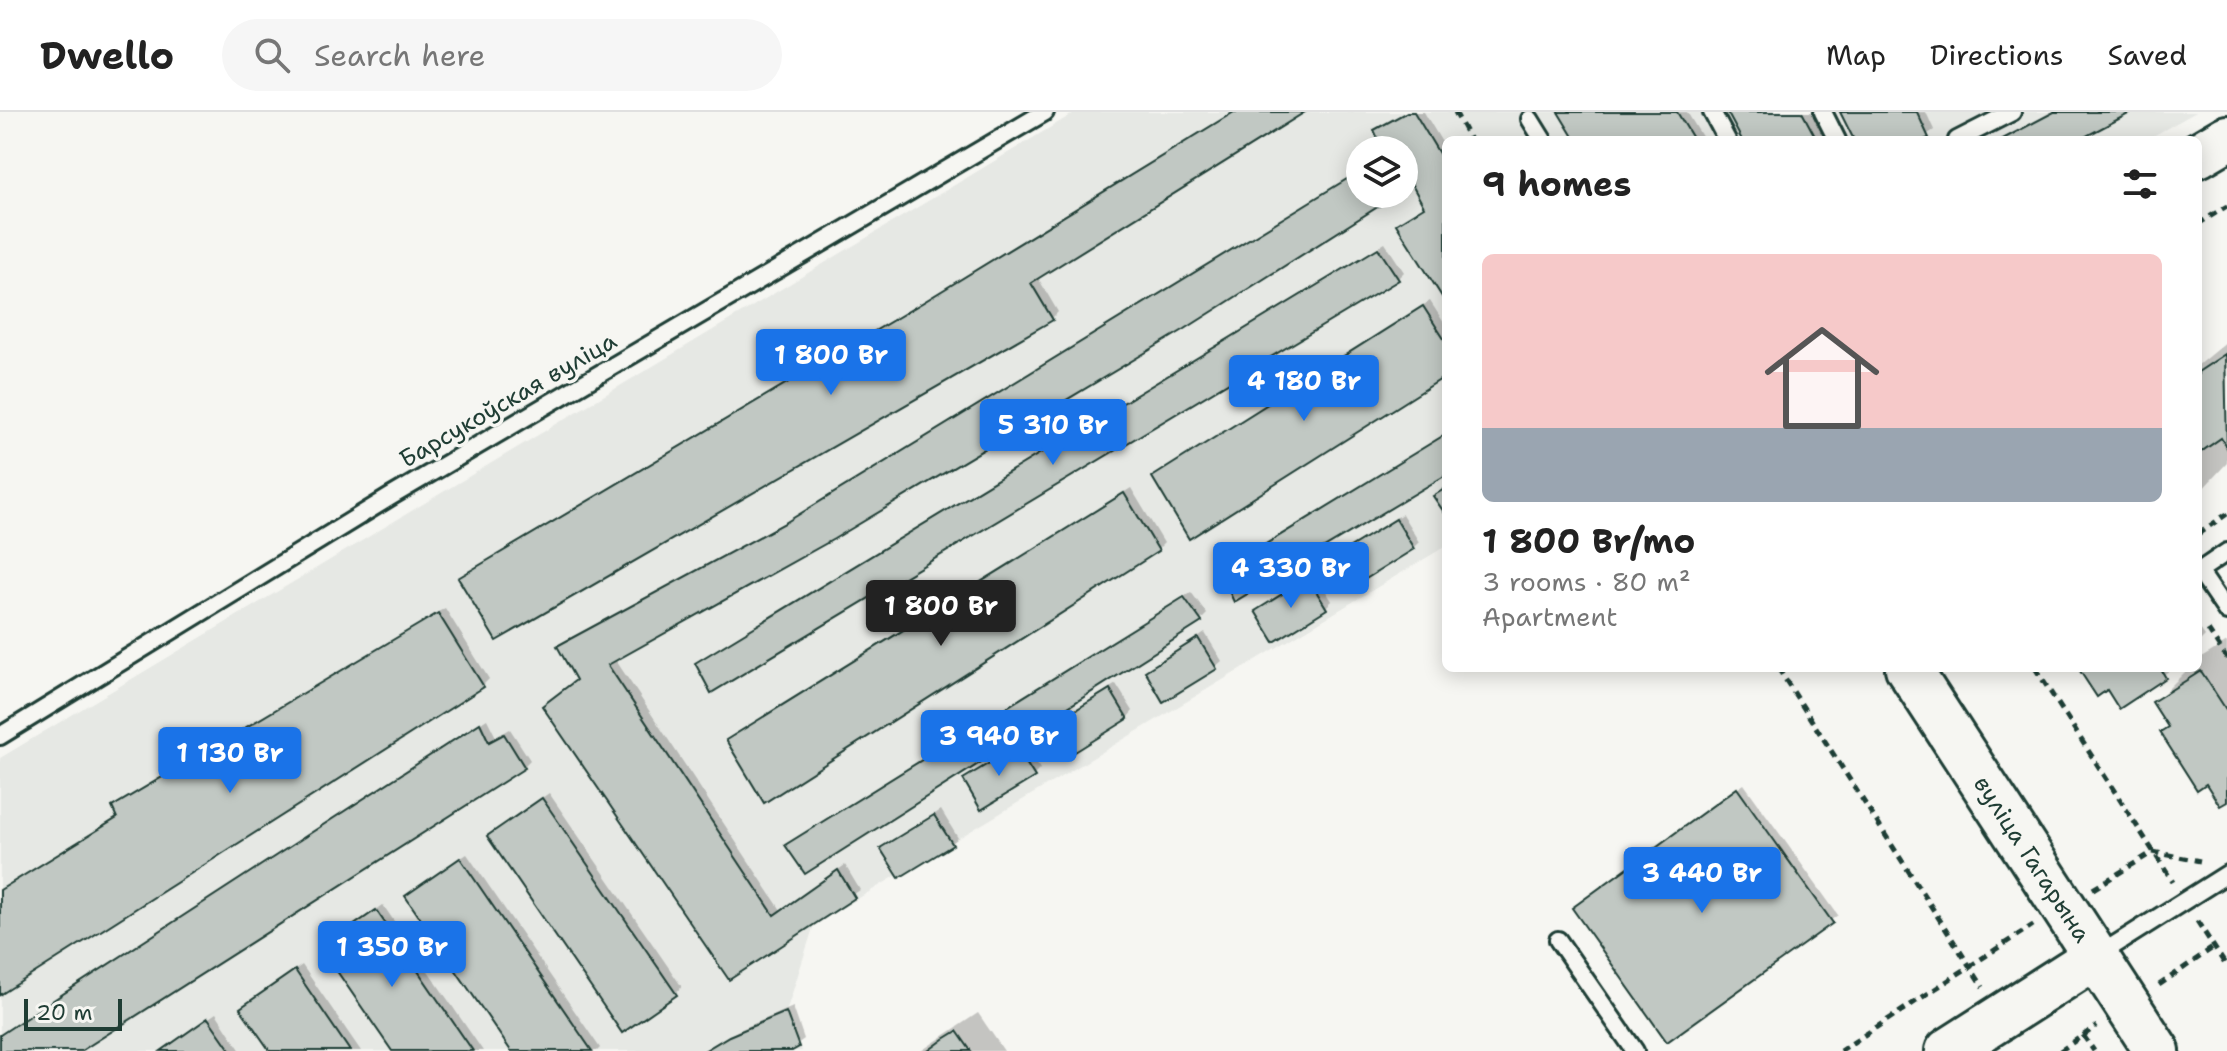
<!DOCTYPE html>
<meta charset="utf-8">
<style>
body{margin:0;font-family:"Shantell Sans",sans-serif;background:#f6f6f6;color:#222;height:100vh;display:flex;flex-direction:column;font-size:30px;white-space:nowrap}
*{box-sizing:border-box;margin:0}
p{font-size:26px;color:#767676}
.icon{flex:none;width:44px;height:44px;fill:none;stroke:currentColor;stroke-width:2;stroke-linecap:round;stroke-linejoin:round}
.map{position:relative;flex:1;overflow:hidden}
.sheet{position:absolute;left:1442px;top:24px;width:760px;height:536px;display:flex;flex-direction:column;background:#fff;border-radius:12px;box-shadow:0 4px 20px #0003}
.sheet>*{flex:none}
.buttons{position:absolute;left:1346px;top:24px;display:grid;gap:16px}
.buttons a{display:grid;place-items:center;width:72px;height:72px;border-radius:50%;background:#fff;box-shadow:0 4px 20px #0003;font-size:40px}
.scale{position:absolute;left:24px;bottom:20px;width:98px;box-sizing:border-box;padding-left:8px;border:4px solid #1f3d34;border-top:0;font-size:22px;line-height:28px;white-space:nowrap;color:#1f3d34;-webkit-text-stroke:6px #f6f6f2;paint-order:stroke}
.price{position:absolute;translate:-50% -68px;padding:0 18px;border-radius:8px;background:#1a73e8;color:#fff;font-size:26px;line-height:52px;filter:drop-shadow(0 2px 4px #0008)}
.price::after{content:'';position:absolute;left:50%;top:48px;width:24px;height:18px;margin-left:-12px;background:inherit;clip-path:polygon(0 0,100% 0,50% 100%)}
.price.on{background:#222;color:#fff}
ul{padding:0;list-style:none}
li{display:grid;align-content:center;gap:16px;height:424px;padding:0 40px}
li span{display:grid;place-items:center;height:248px;border-radius:12px;color:#555}
li>.icon{margin-inline-start:auto}
span .icon{width:144px;height:144px;fill:#fffc;stroke-width:1}
li b{font-size:34px}
h2{display:flex;justify-content:space-between;align-items:center;height:96px;padding:0 40px;font-size:34px}
header{display:flex;align-items:center;gap:48px;box-sizing:border-box;height:112px;padding:0 40px;background:#fff;border-bottom:2px solid #e0e0e0}
header strong{font-size:38px}
nav{display:flex;gap:44px;margin-inline-start:auto;font-size:28px}
.search{width:560px;height:72px;background:#f6f6f6;display:flex;align-items:center;gap:20px;box-sizing:border-box;padding:0 28px;border-radius:44px;color:#767676;font-size:30px}
.map>svg:first-child{display:block}
.built{fill:#e6e8e4;fill-rule:evenodd}
.shadow{fill:#0003}
.building{fill:#c1c8c3;stroke:#1f3d34;stroke-width:2}
.lines{fill:none;stroke-linecap:round;stroke-linejoin:round}
.lane-casing{stroke:#1f3d34;stroke-width:22}
.secondary-casing{stroke:#1f3d34;stroke-width:50}
.path{stroke:#1f3d34;stroke-width:5;stroke-dasharray:8 6;stroke-linecap:butt}
.lane{stroke:#f6f6f2;stroke-width:16}
.secondary{stroke:#f6f6f2;stroke-width:44}
.labels{text-anchor:middle;dominant-baseline:central;stroke-width:7;stroke-linejoin:round;paint-order:stroke}
.street-label{font-size:24px;fill:#1f3d34;stroke:#f6f6f2}
</style>
<header>
<strong>Dwello</strong>
<div class="search"><svg class="icon" aria-label="search" viewBox="0 0 24 24"><circle cx="10" cy="10" r="6"/><path d="M15 15l6 6"/></svg>Search here</div>
<nav><a>Map</a><a>Directions</a><a>Saved</a></nav>
</header>
<div class="map">
<svg width="2227" height="939" viewBox="0 0 2227 939">
<rect width="100%" height="100%" fill="#f6f6f2"/>
<filter id="ink" filterUnits="userSpaceOnUse"><feTurbulence type="fractalNoise" baseFrequency=".0125" numOctaves="2"/><feDisplacementMap in="SourceGraphic" scale="16" xChannelSelector="R" yChannelSelector="G"/><feConvolveMatrix kernelMatrix="1 2 1 2 8 2 1 2 1" color-interpolation-filters="sRGB"/></filter>
<g filter="url(#ink)">
<!-- built -->
<path class="built" d="M1076 0H2196L2146 28H1446V434L814 813 786 900 802 939H0V646ZM1360 38H1404V82H1360Z"/>
<!-- shadow -->
<g class="shadow">
<path d="M1233 0H1301L1037 164 1058 200 1052 206 461 466 467 460 930 185Z"/>
<path d="M1405 0H1424L1446 37V187L1399 112 1426 94 1413 70 1404 76V38H1385L1376 19Z"/>
<path d="M1561 0H1687L1704 28H1577Z"/>
<path d="M1729 0H1811L1826 28H1744Z"/>
<path d="M1843 0H1926L1934 18 1919 28H1856Z"/>
<path d="M2051 0H2128L2075 28H1999Z"/>
<path d="M1360 59V82H1394L615 547 781 798 845 753 860 778 730 865 560 535 566 528 794 405Z"/>
<path d="M1385 131 1404 160 1398 166 698 551 704 545Z"/>
<path d="M1430 189 1446 214V262L1154 366Z"/>
<path d="M2227 229V351L2198 382V253Z"/>
<path d="M1446 322V361L1222 461 1228 454Z"/>
<path d="M1131 376 1164 431 1158 437 728 629Z"/>
<path d="M1402 402 1419 430 1413 436 1345 440Z"/>
<path d="M1315 462 1332 489 1326 495 1258 500Z"/>
<path d="M1191 480 1207 502 1201 508 806 759 788 733Z"/>
<path d="M445 496 489 567 483 573 0 881V779L118 704 114 695 121 689Z"/>
<path d="M2198 514 2205 524 2198 531Z"/>
<path d="M1205 521 1222 549 1215 555 1147 560Z"/>
<path d="M2227 530V688L2155 590 2189 556H2198V548Z"/>
<path d="M2080 556H2173L2120 594 2108 575Z"/>
<path d="M1116 572 1133 599 1127 606 1058 610Z"/>
<path d="M487 607 496 625 510 617 530 648 523 655 80 939H0V925Z"/>
<path d="M1023 630 1040 657 1033 664 965 668Z"/>
<path d="M1744 672 1838 803 1668 927 1574 796Z"/>
<path d="M549 681 682 875 675 881 496 718Z"/>
<path d="M941 698 958 726 951 732 883 736Z"/>
<path d="M467 742 600 936 597 939H514L414 778Z"/>
<path d="M383 793 483 939H395L324 836Z"/>
<path d="M302 853 361 939H272L243 896Z"/>
<path d="M793 895 804 927 787 939H703L737 919Z"/>
<path d="M216 901 241 939H162L163 938Z"/>
<path d="M978 901 1004 939H921Z"/>
</g>
<!-- building -->
<g class="building">
<path d="M1234 0H1305L1031 171 1053 208 496 529 458 466 922 191Z"/>
<path d="M1407 0H1414L1446 53V191L1396 112 1424 95 1412 73 1404 78V38H1383L1374 18Z"/>
<path d="M1558 0H1677L1694 28H1575Z"/>
<path d="M1727 0H1802L1817 28H1742Z"/>
<path d="M1840 0H1917L1929 26 1924 28H1854Z"/>
<path d="M2054 0H2132L2079 28H2001Z"/>
<path d="M1360 59V82H1398L1185 217 834 427 608 553 774 803 838 758 855 786 729 868 542 594 576 568 557 534 785 411Z"/>
<path d="M1378 136 1399 168 711 581 695 551Z"/>
<path d="M1423 194 1446 230V264L1189 427 1152 365Z"/>
<path d="M2225 242 2227 336 2221 326 2198 342V260Z"/>
<path d="M1446 322V363L1234 490 1220 460Z"/>
<path d="M1446 376V403L1433 384Z"/>
<path d="M1124 381 1159 439 764 691 726 628Z"/>
<path d="M1396 407 1414 437 1361 470 1342 440Z"/>
<path d="M1308 466 1327 497 1274 530 1255 499Z"/>
<path d="M1184 485 1202 510 805 762 785 733Z"/>
<path d="M438 501 484 575 0 883V778L117 706 112 695Z"/>
<path d="M1198 526 1217 557 1163 590 1145 559Z"/>
<path d="M2078 556H2160L2166 566 2119 597 2107 578 2097 585Z"/>
<path d="M2201 559 2227 599V690L2220 694 2206 672 2197 678 2160 620 2168 615 2152 590Z"/>
<path d="M1110 577 1128 607 1075 640 1056 610Z"/>
<path d="M480 611 489 630 504 622 525 656 81 939H0V923L9 917Z"/>
<path d="M1016 635 1035 665 981 698 963 667Z"/>
<path d="M1737 676 1833 811 1667 930 1572 796Z"/>
<path d="M542 686 677 883 622 921 487 724Z"/>
<path d="M934 703 953 733 899 766 880 736Z"/>
<path d="M460 746 592 939H511L405 784Z"/>
<path d="M376 798 473 939H392L321 836Z"/>
<path d="M295 858 350 939H270L240 896Z"/>
<path d="M786 900 799 935 792 939H704L729 924Z"/>
<path d="M208 906 231 939H161Z"/>
<path d="M957 919 971 939H928L944 927Z"/>
</g>
<g class="lines">
<!-- lane casing -->
<g class="lane-casing">
<g id="lane">
<path d="M1712 0 1727 28"/>
<path d="M1823 0 1837 28"/>
<path d="M1530 7 1543 28"/>
<path d="M1957 28 2012 0"/>
<path d="M2227 440 2199 459 2227 500"/>
<path d="M0 624 390 385 1045 0"/>
<path d="M1558 828 1635 939"/>
<path d="M2097 844 2227 762"/>
</g>
</g>
<!-- secondary casing -->
<g class="secondary-casing">
<g id="secondary">
<path d="M2198 43 2227 26"/>
<path id="s1" d="M1908 556 2157 939"/>
<path d="M1948 939 2095 845"/>
</g>
</g>
<!-- path -->
<g class="path">
<path d="M1455 0 1470 28"/>
<path d="M2198 112 2227 94"/>
<path d="M2198 422 2227 402"/>
<path d="M2208 518 2227 547"/>
<path d="M1778 556 1983 875"/>
<path d="M2035 556 2173 770"/>
<path d="M2093 777 2153 740 2200 749"/>
<path d="M2197 809 2227 855"/>
<path d="M2159 873 2214 835"/>
<path d="M2083 923 2094 939"/>
<path d="M1840 939 2033 813"/>
<path d="M2060 939 2097 914"/>
</g>
<!-- lane -->
<use href="#lane" class="lane"/>
<!-- secondary -->
<use href="#secondary" class="secondary"/>
</g>
</g>
<g class="labels">
<!-- street labels -->
<g class="street-label">
<text transform="translate(508 288) rotate(-30)">Барсукоўская вуліца</text>
<text stroke="none"><textPath href="#s1" startOffset="228">вуліца Гагарына</textPath></text>
</g>
</g>
</svg>
<div class="buttons">
<a><svg class="icon" aria-label="layers" viewBox="0 0 24 24"><path d="M12 4l9 5-9 5-9-5zM3 14l9 5 9-5"/></svg></a>
</div>
<div class="scale">20 m</div>
<b class="price" style="left:831px;top:285px">1 800 Br</b>
<b class="price" style="left:1304px;top:311px">4 180 Br</b>
<b class="price" style="left:1053px;top:355px">5 310 Br</b>
<b class="price" style="left:1291px;top:498px">4 330 Br</b>
<b class="price on" style="left:941px;top:536px">1 800 Br</b>
<b class="price" style="left:999px;top:666px">3 940 Br</b>
<b class="price" style="left:230px;top:683px">1 130 Br</b>
<b class="price" style="left:1702px;top:803px">3 440 Br</b>
<b class="price" style="left:392px;top:877px">1 350 Br</b>
<section class="sheet">
<h2>9 homes<svg class="icon" aria-label="filters" viewBox="0 0 24 24"><path d="M4 7h16M4 17h16"/><circle cx="9" cy="7" r="2"/><circle cx="15" cy="17" r="2"/></svg></h2>
<ul>
<li><span style="background:linear-gradient(#f6c9c9 70%,#9aa5b1 0)"><svg class="icon" aria-label="home" viewBox="0 0 24 24"><path d="M3 11l9-7 9 7M6 9v11h12V9"/></svg></span><div><b>1 800 Br/mo</b><p>3 rooms · 80 m²</p><p>Apartment</p></div></li>
</ul>
</section>
</div>
